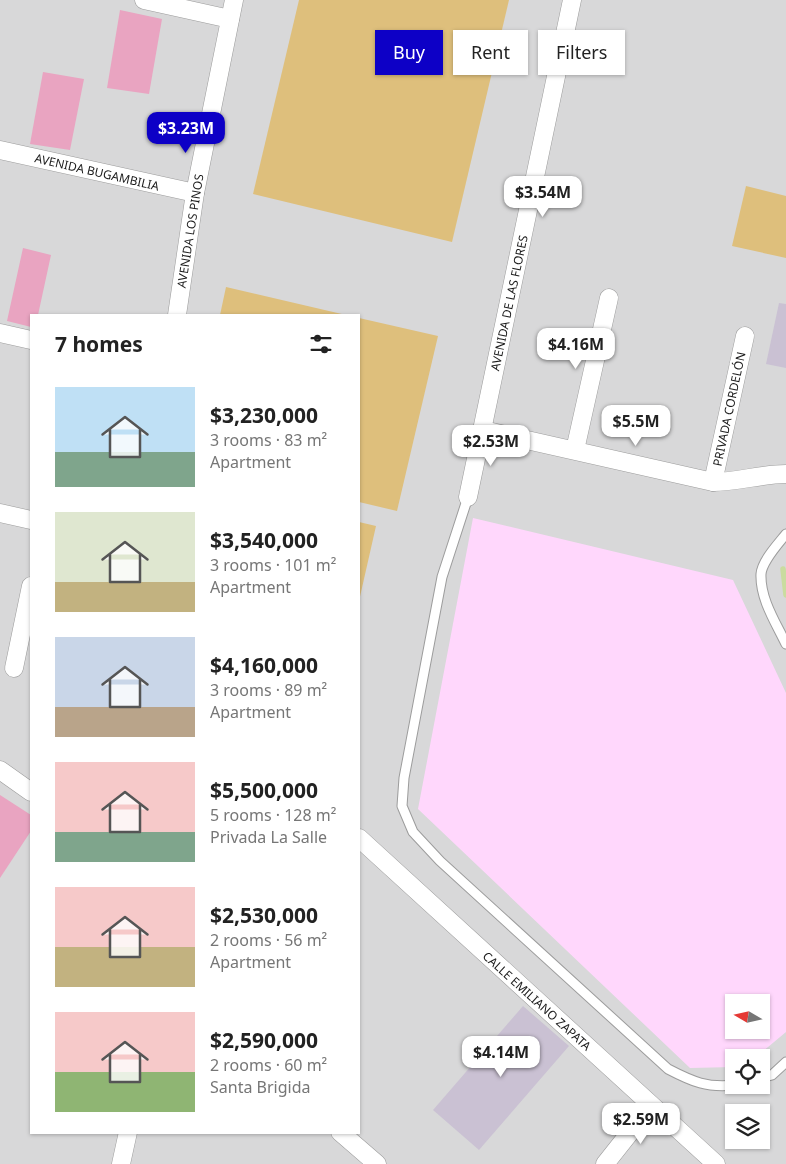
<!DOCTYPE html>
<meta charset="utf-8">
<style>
body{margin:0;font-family:"Noto Sans",sans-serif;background:#f2f2f2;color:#222;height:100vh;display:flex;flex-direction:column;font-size:19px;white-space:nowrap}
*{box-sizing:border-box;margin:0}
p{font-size:16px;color:#767676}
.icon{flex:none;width:28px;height:28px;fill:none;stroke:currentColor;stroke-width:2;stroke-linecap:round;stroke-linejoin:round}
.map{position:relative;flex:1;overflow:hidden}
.panel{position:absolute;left:30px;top:314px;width:330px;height:820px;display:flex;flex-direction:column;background:#fff;border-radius:0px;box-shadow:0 1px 4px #0004}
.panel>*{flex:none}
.hud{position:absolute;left:375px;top:30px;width:335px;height:45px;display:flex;gap:10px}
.needle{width:32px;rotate:279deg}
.tools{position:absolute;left:725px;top:994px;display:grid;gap:10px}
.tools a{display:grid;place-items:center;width:45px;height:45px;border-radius:0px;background:#fff;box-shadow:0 1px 4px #0004;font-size:25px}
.price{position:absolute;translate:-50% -42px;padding:0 11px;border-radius:10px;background:#fff;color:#222;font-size:16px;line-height:32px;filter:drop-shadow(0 1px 2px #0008)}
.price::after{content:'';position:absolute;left:50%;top:30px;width:15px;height:11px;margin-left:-8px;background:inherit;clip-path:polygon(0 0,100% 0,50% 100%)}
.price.on{background:#0d00c6;color:#fff}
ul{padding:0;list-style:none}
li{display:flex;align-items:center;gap:15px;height:125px;padding:0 25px}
li span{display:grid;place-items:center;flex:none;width:140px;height:100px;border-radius:0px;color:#555}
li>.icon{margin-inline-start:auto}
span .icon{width:60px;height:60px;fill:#fffc;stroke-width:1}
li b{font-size:21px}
h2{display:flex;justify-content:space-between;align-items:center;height:60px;padding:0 25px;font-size:21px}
.tag{padding:0 18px;border-radius:0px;background:#fff;box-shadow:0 1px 4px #0004;font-size:18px;line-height:45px}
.tag.on{background:#0d00c6;color:#fff}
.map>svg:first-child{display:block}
.residential{fill:#d8d8d9;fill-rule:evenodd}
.education{fill:#ffd7fc;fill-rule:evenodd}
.grass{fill:#e9a4c1}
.pitch{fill:#debf7c}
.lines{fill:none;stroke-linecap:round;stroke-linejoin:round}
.stream{stroke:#cadc9f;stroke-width:5.5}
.building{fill:#cac1d3}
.service-casing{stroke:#9c9c9c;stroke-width:11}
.minor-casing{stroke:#9c9c9c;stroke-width:19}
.service{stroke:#fff;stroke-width:9}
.minor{stroke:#fff;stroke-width:18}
.labels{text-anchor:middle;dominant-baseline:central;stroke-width:4;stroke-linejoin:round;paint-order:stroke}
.street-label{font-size:12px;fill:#1b1b1b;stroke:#fff}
</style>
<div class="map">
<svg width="786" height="1164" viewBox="0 0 786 1164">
<rect width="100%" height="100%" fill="#e9e0ed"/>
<!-- residential -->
<path class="residential" d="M0 0H786V1164H0ZM31 315H359V1132H31ZM734 1002H761V1030H734ZM734 1058H761V1085H734ZM734 1112H761V1140H734Z"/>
<!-- education -->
<path class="education" d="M473 518 733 580 786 693V1032L756 1057 734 1058V1067L690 1068 418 809ZM734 1002H761V1030H734Z"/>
<!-- grass -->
<g class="grass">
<path d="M120 10 162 19 149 94 107 88Z"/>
<path d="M43 72 84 79 70 150 30 144Z"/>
<path d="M23 248 51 255 38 315H31V327L7 321Z"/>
<path d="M0 795 31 815V831L0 878Z"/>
</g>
<!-- pitch -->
<g class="pitch">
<path d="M299 0H509L452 242 253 194Z"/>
<path d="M746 186 786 196V258L732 246Z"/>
<path d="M226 287 346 315H220Z"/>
<path d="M359 318 438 336 397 511 359 502Z"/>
<path d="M359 522 376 526 359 601Z"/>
</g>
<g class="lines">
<!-- stream -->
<path class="stream" d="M783 569 786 595"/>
</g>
<!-- building -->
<g class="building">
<path d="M779 303 786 304V368L766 364Z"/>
<path d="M523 1006 569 1046 479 1150 433 1110Z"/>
</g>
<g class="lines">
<!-- service casing -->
<g class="service-casing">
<g id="service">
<path d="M468 497 442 577 404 778 402 806 413 832 440 861 668 1069C693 1082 707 1088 735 1085"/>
<path d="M786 534C778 544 762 561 761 574 760 599 776 623 786 644"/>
<path d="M761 1078 772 1075 786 1062"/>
</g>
</g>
<!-- minor casing -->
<g class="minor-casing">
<g id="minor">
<path d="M144 0 230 19"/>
<path d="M0 150 195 193"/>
<path d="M177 315 195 193 234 0"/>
<path d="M0 333 31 340"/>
<path d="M483 430 713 482C738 482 761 474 786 474"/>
<path d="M575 450 609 298"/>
<path d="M713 482 745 336"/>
<path d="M468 497 572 0"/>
<path d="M0 513 31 520"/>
<path d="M14 668 31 586"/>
<path d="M0 770 31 792"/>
<path d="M359 838 716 1164"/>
<path d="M340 1132 377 1164"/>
<path d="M121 1164 128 1132"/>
<path d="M605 1164 651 1106"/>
</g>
</g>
<!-- service -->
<use href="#service" class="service"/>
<!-- minor -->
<use href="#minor" class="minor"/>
</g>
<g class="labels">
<!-- street labels -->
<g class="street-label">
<text transform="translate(97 172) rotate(13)">AVENIDA BUGAMBILIA</text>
<text transform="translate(190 231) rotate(-81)">AVENIDA LOS PINOS</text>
<text transform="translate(509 303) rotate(-78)">AVENIDA DE LAS FLORES</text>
<text transform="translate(729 409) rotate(-78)">PRIVADA CORDELÓN</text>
<text transform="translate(537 1001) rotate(42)">CALLE EMILIANO ZAPATA</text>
</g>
</g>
</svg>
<div class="tools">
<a><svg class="needle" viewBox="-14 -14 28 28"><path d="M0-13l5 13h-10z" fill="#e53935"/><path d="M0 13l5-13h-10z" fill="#767676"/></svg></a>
<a><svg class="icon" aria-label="locate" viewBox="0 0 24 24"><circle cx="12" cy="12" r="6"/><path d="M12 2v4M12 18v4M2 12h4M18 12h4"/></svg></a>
<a><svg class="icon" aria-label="layers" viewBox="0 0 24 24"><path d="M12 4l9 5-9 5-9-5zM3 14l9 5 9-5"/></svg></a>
</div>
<b class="price on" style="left:186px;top:154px">$3.23M</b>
<b class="price" style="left:543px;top:218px">$3.54M</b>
<b class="price" style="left:576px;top:370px">$4.16M</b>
<b class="price" style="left:636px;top:447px">$5.5M</b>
<b class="price" style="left:491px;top:467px">$2.53M</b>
<b class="price" style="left:501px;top:1078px">$4.14M</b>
<b class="price" style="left:641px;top:1145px">$2.59M</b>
<div class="hud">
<a class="tag on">Buy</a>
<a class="tag">Rent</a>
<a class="tag">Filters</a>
</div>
<section class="panel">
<h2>7 homes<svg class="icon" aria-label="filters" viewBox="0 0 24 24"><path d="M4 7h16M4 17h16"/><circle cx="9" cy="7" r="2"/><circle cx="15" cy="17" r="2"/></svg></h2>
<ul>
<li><span style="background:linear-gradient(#bfe0f5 65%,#7fa58c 0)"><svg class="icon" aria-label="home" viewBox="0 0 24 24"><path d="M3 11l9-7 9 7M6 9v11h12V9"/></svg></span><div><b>$3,230,000</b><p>3 rooms · 83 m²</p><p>Apartment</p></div></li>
<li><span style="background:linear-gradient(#dfe7d0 70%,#c2b280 0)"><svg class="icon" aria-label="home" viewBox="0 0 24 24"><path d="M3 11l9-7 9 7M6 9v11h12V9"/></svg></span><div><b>$3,540,000</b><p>3 rooms · 101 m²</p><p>Apartment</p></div></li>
<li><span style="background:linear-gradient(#c9d6e8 70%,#b9a48a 0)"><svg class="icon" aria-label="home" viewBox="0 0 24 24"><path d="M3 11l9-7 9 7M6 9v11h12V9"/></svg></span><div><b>$4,160,000</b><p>3 rooms · 89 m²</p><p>Apartment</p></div></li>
<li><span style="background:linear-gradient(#f6c9c9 70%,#7fa58c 0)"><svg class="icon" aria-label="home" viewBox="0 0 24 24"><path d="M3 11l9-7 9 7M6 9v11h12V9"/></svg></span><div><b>$5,500,000</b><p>5 rooms · 128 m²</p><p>Privada La Salle</p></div></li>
<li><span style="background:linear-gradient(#f6c9c9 60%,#c2b280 0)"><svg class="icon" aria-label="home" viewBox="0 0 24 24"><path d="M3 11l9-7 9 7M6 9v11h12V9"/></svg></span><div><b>$2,530,000</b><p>2 rooms · 56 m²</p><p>Apartment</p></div></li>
<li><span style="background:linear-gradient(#f6c9c9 60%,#8fb573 0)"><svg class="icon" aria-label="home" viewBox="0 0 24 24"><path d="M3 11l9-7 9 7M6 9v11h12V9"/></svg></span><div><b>$2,590,000</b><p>2 rooms · 60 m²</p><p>Santa Brigida</p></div></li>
</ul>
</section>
</div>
